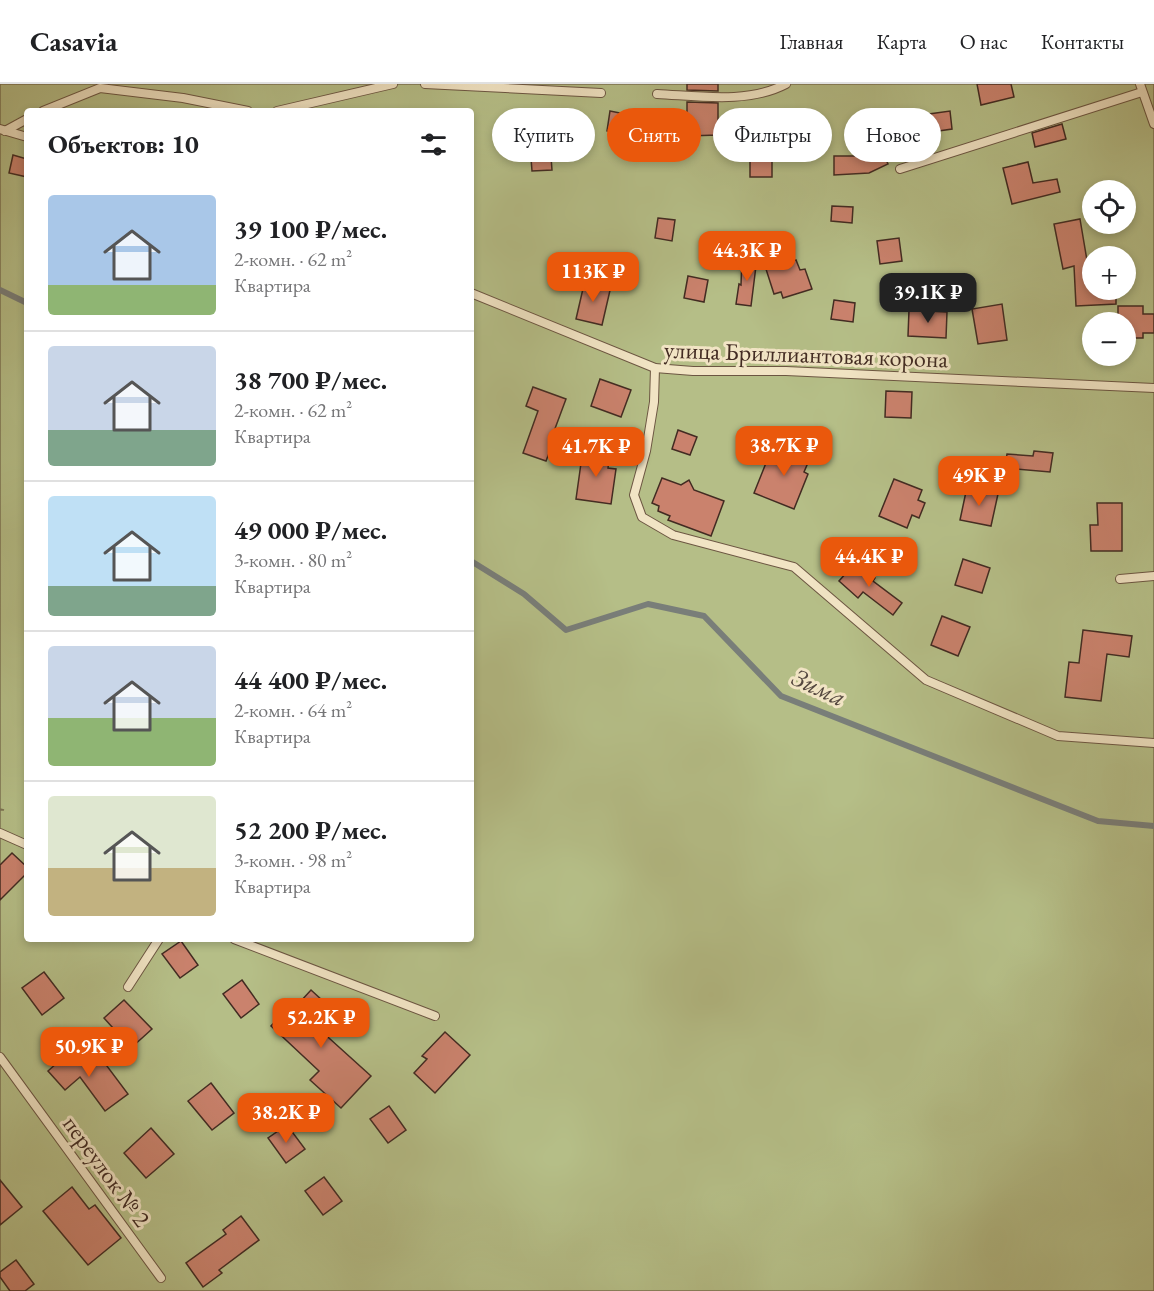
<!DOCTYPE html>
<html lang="ru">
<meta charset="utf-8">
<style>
body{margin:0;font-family:"EB Garamond",serif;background:#f2f2f2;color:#202124;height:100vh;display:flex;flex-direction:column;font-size:22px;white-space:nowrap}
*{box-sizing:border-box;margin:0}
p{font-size:20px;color:#757577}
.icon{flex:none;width:33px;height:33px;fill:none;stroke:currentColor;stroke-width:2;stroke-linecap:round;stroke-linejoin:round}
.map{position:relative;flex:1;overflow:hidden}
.sheet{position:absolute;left:24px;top:24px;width:450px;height:834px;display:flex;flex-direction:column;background:#fff;border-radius:6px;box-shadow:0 3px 9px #0003}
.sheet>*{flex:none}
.top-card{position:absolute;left:492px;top:24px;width:570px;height:54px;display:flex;gap:12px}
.buttons{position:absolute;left:1082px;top:96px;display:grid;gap:12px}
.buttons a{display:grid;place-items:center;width:54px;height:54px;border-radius:50%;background:#fff;box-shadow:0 3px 9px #0003;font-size:30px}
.price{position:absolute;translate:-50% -51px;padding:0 14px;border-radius:12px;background:#ea580c;color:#fff;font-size:20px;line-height:39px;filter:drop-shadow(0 2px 3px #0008)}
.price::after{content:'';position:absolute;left:50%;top:36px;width:18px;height:14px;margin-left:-9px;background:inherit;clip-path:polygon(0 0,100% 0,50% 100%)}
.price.selected{background:#222;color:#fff}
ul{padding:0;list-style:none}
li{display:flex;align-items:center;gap:18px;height:150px;padding:0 24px}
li+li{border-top:2px solid #e0e0e0}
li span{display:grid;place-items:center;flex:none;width:168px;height:120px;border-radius:6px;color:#555}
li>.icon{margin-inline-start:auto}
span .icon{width:72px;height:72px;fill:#fffc;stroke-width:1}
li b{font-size:26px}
h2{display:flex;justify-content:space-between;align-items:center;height:72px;padding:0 24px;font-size:26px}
.chip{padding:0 21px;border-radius:27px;background:#fff;box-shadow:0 3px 9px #0003;font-size:21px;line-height:54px}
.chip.selected{background:#ea580c;color:#fff}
header{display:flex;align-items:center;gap:36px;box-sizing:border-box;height:84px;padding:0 30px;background:#fff;border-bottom:2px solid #e0e0e0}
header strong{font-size:28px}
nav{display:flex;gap:33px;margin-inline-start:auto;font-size:21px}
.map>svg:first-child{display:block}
.green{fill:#b5be87;stroke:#7c7454;stroke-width:1.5;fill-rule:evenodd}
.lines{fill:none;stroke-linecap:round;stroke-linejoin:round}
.stream{stroke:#797e79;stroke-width:6}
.building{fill:#ca826d;stroke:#422b22;stroke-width:1.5}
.service-casing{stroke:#6c5642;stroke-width:10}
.service{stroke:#f1e4c4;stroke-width:8}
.labels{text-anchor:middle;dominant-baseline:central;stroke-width:6;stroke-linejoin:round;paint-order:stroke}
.street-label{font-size:24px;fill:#422b22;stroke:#f1e4c4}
.water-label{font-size:26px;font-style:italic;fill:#54473f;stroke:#f1e4c4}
</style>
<header>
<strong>Casavia</strong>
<nav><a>Главная</a><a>Карта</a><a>О нас</a><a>Контакты</a></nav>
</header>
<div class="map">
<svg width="1154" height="1207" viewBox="0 0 1154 1207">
<rect width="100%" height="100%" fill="#ead5a4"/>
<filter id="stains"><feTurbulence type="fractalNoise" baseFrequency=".00333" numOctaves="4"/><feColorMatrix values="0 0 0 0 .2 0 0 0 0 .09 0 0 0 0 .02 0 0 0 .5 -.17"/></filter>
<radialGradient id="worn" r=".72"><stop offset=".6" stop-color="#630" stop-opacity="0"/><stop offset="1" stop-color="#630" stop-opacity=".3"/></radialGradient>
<!-- green -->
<path class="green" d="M0 0H1154V1207H0V726H4L0 725ZM27 27H471V855H27ZM1092 106H1125V140H1092ZM1092 172H1125V206H1092ZM1092 238H1125V272H1092Z"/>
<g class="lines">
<!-- stream -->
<g class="stream">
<path d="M0 206 27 219"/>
<path d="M471 477 524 510 566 546 648 520 704 532 781 612 1098 737 1154 742"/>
</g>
</g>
<!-- building -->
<g class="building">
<path d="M687 0H718V7L687 6Z"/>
<path d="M977 0H1011L1014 13 981 21Z"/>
<path d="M687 18 718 19V51L687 52Z"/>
<path d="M610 27 630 31 626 50 607 47Z"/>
<path d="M950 27 952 45 925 49 922 31Z"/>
<path d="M1062 40 1066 55 1035 63 1032 49Z"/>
<path d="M550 59 552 86 532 87 530 61Z"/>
<path d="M881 65 888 80 869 89 834 91V72H867Z"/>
<path d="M13 71 27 75V93L9 89Z"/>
<path d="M772 76V93H750V77Z"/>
<path d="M1028 78 1033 99 1057 95 1060 108 1012 120 1003 84Z"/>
<path d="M832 122 853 123 852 139 831 137Z"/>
<path d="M658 134 675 136 672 157 655 154Z"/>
<path d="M1080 135 1092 206H1116V220L1076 222 1074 182 1063 185 1054 140Z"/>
<path d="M899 154 902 177 880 180 877 157Z"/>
<path d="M742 173 757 174 751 222 736 220 739 200 741 201Z"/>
<path d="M784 176 785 179 796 176 800 186 805 185 812 205 783 214 781 208 774 210 765 182Z"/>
<path d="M688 192 708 196 704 218 684 214Z"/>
<path d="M585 196 611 202 602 241 576 235Z"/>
<path d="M834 216 855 219 853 238 831 235Z"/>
<path d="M1002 220 1007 256 978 260 972 225Z"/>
<path d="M1118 222H1143V230H1154V249H1143V254H1125V238H1118Z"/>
<path d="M909 226 947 228 946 254 908 252Z"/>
<path d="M600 295 631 306 621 333 591 322Z"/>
<path d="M533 303 566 315 553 350 556 351 546 377 523 369 538 327 526 322Z"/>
<path d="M886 307 912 308 911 334 885 333Z"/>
<path d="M678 346 697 353 690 371 672 365Z"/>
<path d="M783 360 811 372 804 388 808 390 794 425 754 409 768 374 776 377Z"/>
<path d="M583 365 610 369 608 384 616 385 611 420 576 415Z"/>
<path d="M1034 367 1053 369 1050 388 1005 384 1007 370 1033 372Z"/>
<path d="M662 394 681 401 689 396 694 406 724 417 711 452 668 436 670 432 658 427 659 422 652 419Z"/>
<path d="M894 395 922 406 918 416 925 419 919 434 912 431 907 444 879 432Z"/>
<path d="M967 403 998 410 991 442 960 436Z"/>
<path d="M1097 419H1122V467H1091L1090 441H1098Z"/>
<path d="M963 475 990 484 982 509 955 501Z"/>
<path d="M856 478 875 494 873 497 902 519 893 531 863 508 858 514 839 497Z"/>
<path d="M942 532 970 543 958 572 931 561Z"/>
<path d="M1083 546 1132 552 1129 573 1107 570 1101 617 1065 613 1069 578 1079 579Z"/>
<path d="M12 769 27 783V789L0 816V781Z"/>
<path d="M181 857 198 881 180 894 162 870Z"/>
<path d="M44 888 64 914 42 931 22 904Z"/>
<path d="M242 896 259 920 241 934 223 910Z"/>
<path d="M311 906 335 928 319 945 371 992 341 1024 310 996 319 987 271 942 296 915 300 918Z"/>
<path d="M124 916 152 945 131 964 104 934Z"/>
<path d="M445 948 470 971 435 1009 414 989 427 975 422 972Z"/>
<path d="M76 962 93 981 101 974 128 1010 105 1027 80 993 65 1006 48 987Z"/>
<path d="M211 999 234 1029 212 1046 188 1017Z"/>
<path d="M389 1022 406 1046 388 1059 370 1035Z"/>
<path d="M287 1041 305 1065 286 1079 268 1054Z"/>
<path d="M151 1044 174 1070 146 1094 124 1069Z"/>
<path d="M324 1093 342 1117 323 1131 305 1107Z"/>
<path d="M0 1096 22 1123 0 1141Z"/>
<path d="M72 1103 89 1125 95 1121 121 1154 88 1181 43 1127Z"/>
<path d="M241 1132 259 1156 219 1186 222 1189 203 1203 186 1179 226 1150 223 1146Z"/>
<path d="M16 1176 34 1200 25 1207H10L0 1193V1188Z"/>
</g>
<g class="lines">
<!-- service casing -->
<g class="service-casing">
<g id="service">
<path d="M425 0 601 9"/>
<path d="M1140 0 1154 40"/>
<path d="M657 10C699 12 748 20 786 0"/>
<path d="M43 27 100 4 183 14 248 27"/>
<path d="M277 27 393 0"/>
<path d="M0 45 27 53"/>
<path d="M5 47 27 35"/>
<path d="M900 85 1142 8"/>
<path d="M471 209 655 284 693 287H786L1154 304"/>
<path d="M655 284 654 318 646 367 634 411 642 433 673 451 794 483 926 596 1058 652 1154 659"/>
<path d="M1120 495 1154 492"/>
<path d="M0 749 27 761"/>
<path d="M234 855 435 932"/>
<path d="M128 903 159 855"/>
<path d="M0 973 161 1194"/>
</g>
</g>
<!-- service -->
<use href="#service" class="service"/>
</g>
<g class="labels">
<!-- street labels -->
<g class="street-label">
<text transform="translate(806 270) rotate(2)">улица Бриллиантовая корона</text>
<text transform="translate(107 1087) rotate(54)">переулок № 2</text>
</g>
<!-- water labels -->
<g class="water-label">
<text transform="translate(819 603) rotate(25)">Зима</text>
</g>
</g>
<rect width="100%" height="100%" filter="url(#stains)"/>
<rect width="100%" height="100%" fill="url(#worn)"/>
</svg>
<div class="buttons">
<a><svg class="icon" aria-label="locate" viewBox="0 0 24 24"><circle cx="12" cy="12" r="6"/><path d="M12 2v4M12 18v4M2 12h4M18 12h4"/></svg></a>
<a>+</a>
<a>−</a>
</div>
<b class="price" style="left:747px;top:198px">44.3K ₽</b>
<b class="price" style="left:593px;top:219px">113K ₽</b>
<b class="price selected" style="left:928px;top:240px">39.1K ₽</b>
<b class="price" style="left:784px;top:393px">38.7K ₽</b>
<b class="price" style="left:596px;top:394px">41.7K ₽</b>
<b class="price" style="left:979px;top:423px">49K ₽</b>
<b class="price" style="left:869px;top:504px">44.4K ₽</b>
<b class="price" style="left:321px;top:965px">52.2K ₽</b>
<b class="price" style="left:89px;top:994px">50.9K ₽</b>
<b class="price" style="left:286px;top:1060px">38.2K ₽</b>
<div class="top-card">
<a class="chip">Купить</a>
<a class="chip selected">Снять</a>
<a class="chip">Фильтры</a>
<a class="chip">Новое</a>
</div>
<section class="sheet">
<h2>Объектов: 10<svg class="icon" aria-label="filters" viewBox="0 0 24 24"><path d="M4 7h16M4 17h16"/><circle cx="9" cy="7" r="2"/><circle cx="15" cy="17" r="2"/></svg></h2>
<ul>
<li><span style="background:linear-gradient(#a9c7e8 75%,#8fb573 0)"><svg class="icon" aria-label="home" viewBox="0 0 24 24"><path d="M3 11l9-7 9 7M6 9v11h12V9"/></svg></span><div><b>39 100 ₽/мес.</b><p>2-комн. · 62 m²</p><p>Квартира</p></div></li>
<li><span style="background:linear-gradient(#c9d6e8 70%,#7fa58c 0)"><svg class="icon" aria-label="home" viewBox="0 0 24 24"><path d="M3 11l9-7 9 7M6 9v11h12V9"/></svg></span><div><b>38 700 ₽/мес.</b><p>2-комн. · 62 m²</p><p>Квартира</p></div></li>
<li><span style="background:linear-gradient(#bfe0f5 75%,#7fa58c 0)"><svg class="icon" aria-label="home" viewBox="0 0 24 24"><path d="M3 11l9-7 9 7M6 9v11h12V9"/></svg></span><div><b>49 000 ₽/мес.</b><p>3-комн. · 80 m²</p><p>Квартира</p></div></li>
<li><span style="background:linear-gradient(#c9d6e8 60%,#8fb573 0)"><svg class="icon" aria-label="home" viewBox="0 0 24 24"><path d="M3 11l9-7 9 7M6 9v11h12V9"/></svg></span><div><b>44 400 ₽/мес.</b><p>2-комн. · 64 m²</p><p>Квартира</p></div></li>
<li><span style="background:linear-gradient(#dfe7d0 60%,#c2b280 0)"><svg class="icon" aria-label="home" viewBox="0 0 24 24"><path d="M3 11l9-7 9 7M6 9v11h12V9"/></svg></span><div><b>52 200 ₽/мес.</b><p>3-комн. · 98 m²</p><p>Квартира</p></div></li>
</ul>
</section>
</div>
